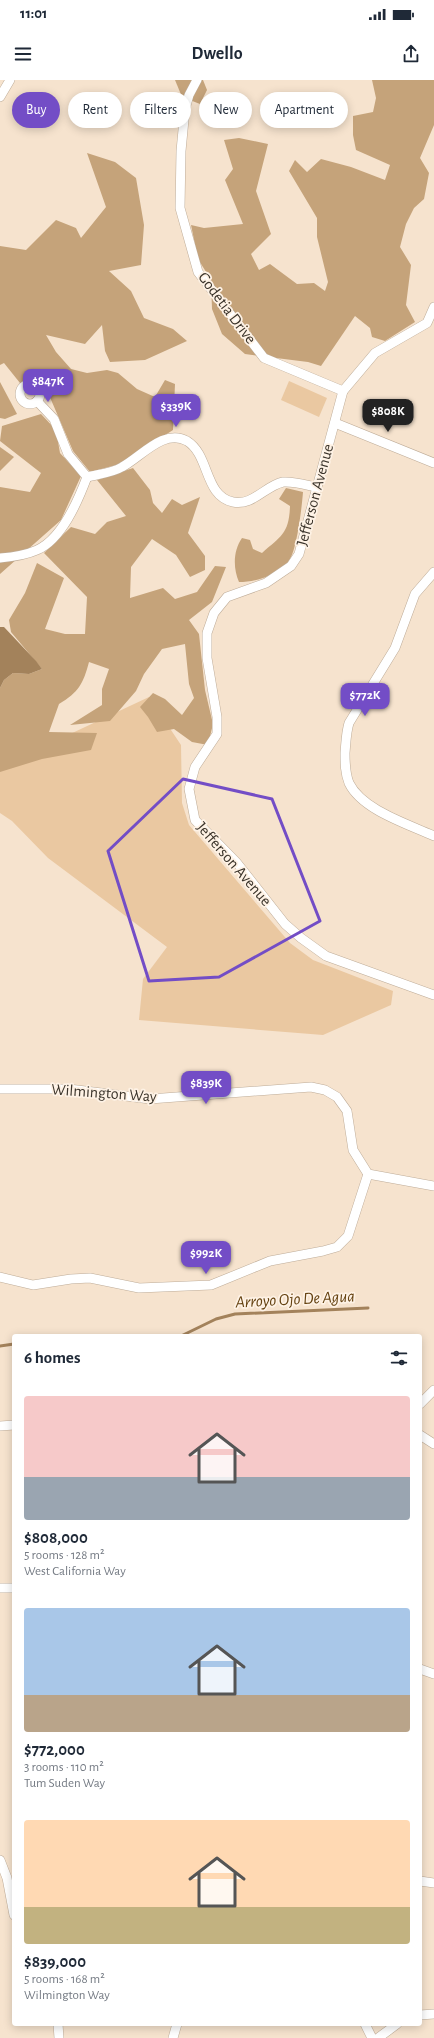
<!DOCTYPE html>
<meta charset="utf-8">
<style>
body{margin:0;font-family:"Alegreya Sans",sans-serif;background:#f6f6f7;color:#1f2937;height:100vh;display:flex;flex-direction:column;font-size:15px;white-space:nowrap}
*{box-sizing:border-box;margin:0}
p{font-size:13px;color:#747a83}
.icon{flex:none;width:22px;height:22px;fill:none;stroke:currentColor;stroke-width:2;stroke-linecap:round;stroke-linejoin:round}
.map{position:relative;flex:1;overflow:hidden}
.details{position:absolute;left:12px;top:1254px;width:410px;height:692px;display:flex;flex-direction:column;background:#fff;border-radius:4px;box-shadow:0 2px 10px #0003}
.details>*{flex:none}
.guide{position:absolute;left:12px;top:12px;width:410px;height:36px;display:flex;gap:8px}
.price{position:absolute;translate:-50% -34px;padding:0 9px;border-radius:8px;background:#734dc6;color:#fff;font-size:13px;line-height:26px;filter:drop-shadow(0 1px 2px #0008)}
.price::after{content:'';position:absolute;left:50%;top:24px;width:12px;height:9px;margin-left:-6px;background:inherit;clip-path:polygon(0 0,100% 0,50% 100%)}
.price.selected{background:#222;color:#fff}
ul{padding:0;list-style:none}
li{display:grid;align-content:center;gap:8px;height:212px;padding:0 12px}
li span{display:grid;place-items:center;height:124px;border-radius:4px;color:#555}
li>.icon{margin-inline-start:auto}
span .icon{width:72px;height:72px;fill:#fffc;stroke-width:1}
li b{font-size:17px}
h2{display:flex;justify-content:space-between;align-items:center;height:48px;padding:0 12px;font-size:17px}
.tag{padding:0 14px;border-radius:18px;background:#fff;box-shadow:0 2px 10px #0003;font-size:14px;line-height:36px}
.tag.selected{background:#734dc6;color:#fff}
.status{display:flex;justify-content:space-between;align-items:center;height:28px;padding:0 20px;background:#fff;direction:ltr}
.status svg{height:11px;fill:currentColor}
header{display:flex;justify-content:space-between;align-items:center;height:52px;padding:0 12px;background:#fff;font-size:18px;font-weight:700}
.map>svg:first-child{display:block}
.green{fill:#eac8a1}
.forest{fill:#c5a37a}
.water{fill:#a3825b}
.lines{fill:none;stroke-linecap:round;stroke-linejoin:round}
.stream{stroke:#a3825b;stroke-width:3}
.minor-casing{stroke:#beac98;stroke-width:10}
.minor{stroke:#fff;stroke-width:9}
.marked{fill:none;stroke:#734dc6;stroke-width:3;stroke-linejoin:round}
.labels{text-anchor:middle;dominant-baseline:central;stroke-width:3.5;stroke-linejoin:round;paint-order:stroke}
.street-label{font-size:16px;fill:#3a332a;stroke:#fef2e5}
.water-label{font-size:17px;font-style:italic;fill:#654211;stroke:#fef2e5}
</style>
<div class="status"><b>11:01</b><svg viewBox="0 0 49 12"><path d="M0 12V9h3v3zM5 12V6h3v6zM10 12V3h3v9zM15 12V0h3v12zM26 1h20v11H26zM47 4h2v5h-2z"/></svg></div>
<header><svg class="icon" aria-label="menu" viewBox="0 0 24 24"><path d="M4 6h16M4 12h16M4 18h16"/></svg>Dwello<svg class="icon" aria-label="share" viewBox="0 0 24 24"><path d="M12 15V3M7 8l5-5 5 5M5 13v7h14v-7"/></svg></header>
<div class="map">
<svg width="434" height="1958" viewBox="0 0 434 1958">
<rect width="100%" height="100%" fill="#f6e3ce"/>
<!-- green -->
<g class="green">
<path d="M289 301 327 318 319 337 281 320Z"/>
<path d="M149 617 181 665 182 723 189 745 290 863 313 880 393 911 391 925 323 955 139 940 143 899 167 867 48 778 12 741 0 733V641L19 678Z"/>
</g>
<!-- forest -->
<g class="forest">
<path d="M175 0H203L207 10 200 24 182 17Z"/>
<path d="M372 0H434V45L420 78 429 93 424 119 414 128 406 144 400 167 411 185 406 225 415 242 385 261 372 257 370 248 355 236 321 286 308 282 245 274 222 254 212 229 211 200 198 179 191 145 204 148 243 144 225 100 233 89 224 60 239 58 268 64 256 111 271 154 251 174 259 190 270 184 297 204 314 203 325 211 328 202 317 157V138L289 91 295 80 307 92 321 79 351 87 385 100 390 85 356 70 353 55V36L373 32 376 18Z"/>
<path d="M87 73 115 82 136 98 144 145 141 185 109 191 131 211 144 238 173 249 187 261 145 280 110 282 105 271 102 245 85 264 46 255 56 272 71 289 87 293 107 290 118 293 137 309 155 317 165 300 175 304 173 350 120 384 90 392 73 371 46 308 20 303 4 283 0 285V166L26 170 56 140 76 148 81 158 106 127Z"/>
<path d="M0 302 17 334 5 339 0 338Z"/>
<path d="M41 334 56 350 60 373 81 396 61 440 0 494V407L30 412 41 393 0 361 2 346Z"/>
<path d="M0 367 14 377 0 391Z"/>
<path d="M133 388 150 410 153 423 162 433 172 419 182 425 200 417 188 453 205 476V490L190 497 176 475 152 459 131 487 130 518 163 508 175 519 197 512 215 486 226 487 212 522 189 540 199 554 205 610 213 644 208 665 192 662 174 649 157 652 148 637 140 627 153 613 165 619 182 635 194 618 189 604 185 564 162 569 144 594 136 611 110 641 70 645 102 625V609L109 589 89 582C83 604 79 612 59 624L49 652 97 653 91 670 42 679 0 692V608L4 600 13 593 29 594 42 589 11 552 9 540 25 513 37 483 64 498 45 549 65 554H85L87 517 44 473 71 447 95 454 107 442 126 436 97 400Z"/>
<path d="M286 408 303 412C302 426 297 468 290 479 280 495 256 502 239 502 233 488 233 471 242 458L250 460 253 469 262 473C281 456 289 454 290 426L279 419Z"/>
</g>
<!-- water -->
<path class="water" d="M0 547H4L36 581 42 589 29 594 13 593 4 600 0 608Z"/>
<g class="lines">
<!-- stream -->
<g class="stream">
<path d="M181 1256 216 1239 235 1234 368 1228"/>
<path d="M0 1266 14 1264"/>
</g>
<!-- minor casing -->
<g class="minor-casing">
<g id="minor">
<path d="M197 0 189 15 185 29 181 71 180 128 198 192 264 278 343 311"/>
<path d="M0 17 10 0"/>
<path d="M434 227 427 243 375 273 343 311 299 474 291 486 266 503 227 517 214 533 207 553V578L217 637V654L195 687 189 709 195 740 237 783 285 844 301 858 326 876 434 915"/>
<circle cx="30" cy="314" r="10"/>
<path d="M37 321 54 339 68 374 87 397C99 394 112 393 122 387 141 377 164 348 187 361 210 375 204 416 233 422 253 426 265 406 283 402 294 401 306 405 316 407"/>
<path d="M335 343 434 383"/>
<path d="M0 478C12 477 26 475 37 470 62 459 78 421 87 397"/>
<path d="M434 492 415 514 395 568 349 643C346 653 346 662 345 673 345 683 345 693 349 703 362 730 408 744 434 756"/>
<path d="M0 1009H69L150 1019 311 1007 325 1010 337 1017 347 1031 353 1070 368 1094 434 1106"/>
<path d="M0 1197 33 1205 71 1199 90 1198 139 1208 211 1205 270 1181 323 1171 337 1167 348 1156 368 1094"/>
<path d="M420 1324 434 1310"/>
<path d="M0 1346 14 1345"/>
<path d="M420 1355 434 1364"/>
<path d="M0 1508H14"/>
<path d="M420 1589 434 1594"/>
<path d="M0 1780 7 1798 14 1835"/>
<path d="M420 1801 434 1803"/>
<path d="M420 1935 434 1934"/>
<path d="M58 1944 59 1958"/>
<path d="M365 1944 372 1958"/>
<path d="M173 1958 177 1944"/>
<path d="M378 1958 397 1944"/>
</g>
</g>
<!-- minor -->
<use href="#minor" class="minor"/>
</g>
<!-- marked area -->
<path class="marked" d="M183 699 272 719 320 841 219 897 149 901 108 771Z"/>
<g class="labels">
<!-- street labels -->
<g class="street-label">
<text transform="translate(227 228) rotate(53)">Godetia Drive</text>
<text transform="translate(315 415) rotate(-75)">Jefferson Avenue</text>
<text transform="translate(234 784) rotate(49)">Jefferson Avenue</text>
<text transform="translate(104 1013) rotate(4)">Wilmington Way</text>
</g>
<!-- water labels -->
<g class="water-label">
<text transform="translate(295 1219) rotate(-3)">Arroyo Ojo De Agua</text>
</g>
</g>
</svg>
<b class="price" style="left:48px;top:323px">$847K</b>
<b class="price" style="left:176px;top:348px">$339K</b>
<b class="price selected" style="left:388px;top:353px">$808K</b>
<b class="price" style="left:365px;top:637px">$772K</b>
<b class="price" style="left:206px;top:1025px">$839K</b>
<b class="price" style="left:206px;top:1195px">$992K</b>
<div class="guide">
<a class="tag selected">Buy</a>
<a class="tag">Rent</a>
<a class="tag">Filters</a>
<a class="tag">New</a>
<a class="tag">Apartment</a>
</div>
<section class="details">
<h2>6 homes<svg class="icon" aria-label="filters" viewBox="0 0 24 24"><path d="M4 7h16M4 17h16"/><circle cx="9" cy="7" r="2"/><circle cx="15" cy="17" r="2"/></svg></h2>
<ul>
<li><span style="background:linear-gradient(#f6c9c9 65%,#9aa5b1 0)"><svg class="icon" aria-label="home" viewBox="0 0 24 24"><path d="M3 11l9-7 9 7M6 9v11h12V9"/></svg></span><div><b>$808,000</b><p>5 rooms · 128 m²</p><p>West California Way</p></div></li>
<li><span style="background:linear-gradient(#a9c7e8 70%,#b9a48a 0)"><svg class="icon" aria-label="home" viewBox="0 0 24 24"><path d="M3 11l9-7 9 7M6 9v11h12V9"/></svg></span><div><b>$772,000</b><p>3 rooms · 110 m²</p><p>Tum Suden Way</p></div></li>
<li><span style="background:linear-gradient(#ffd9b3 70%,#c2b280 0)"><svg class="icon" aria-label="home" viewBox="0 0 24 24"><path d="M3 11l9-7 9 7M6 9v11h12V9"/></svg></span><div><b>$839,000</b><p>5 rooms · 168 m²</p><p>Wilmington Way</p></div></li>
</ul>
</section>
</div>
